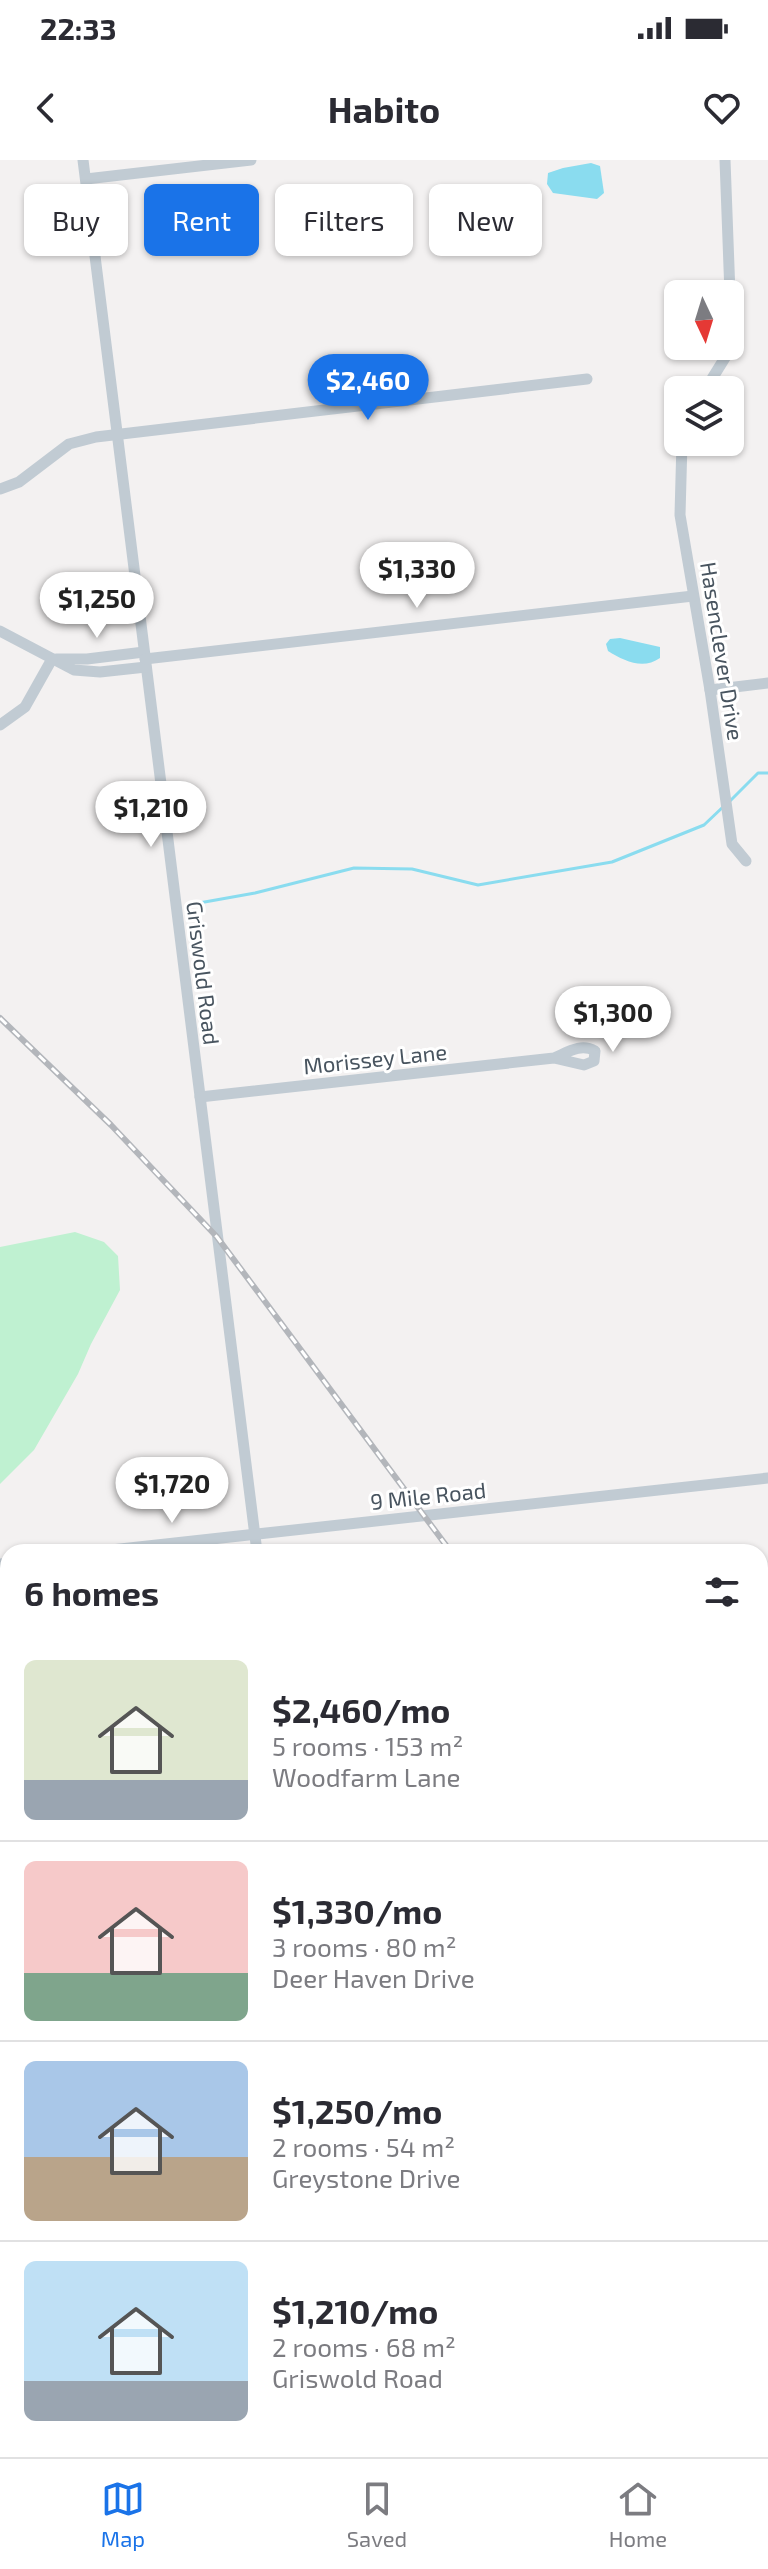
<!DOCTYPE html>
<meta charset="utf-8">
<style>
body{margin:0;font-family:"Exo 2",sans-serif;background:#f2f2f3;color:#2b2b33;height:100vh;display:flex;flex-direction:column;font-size:30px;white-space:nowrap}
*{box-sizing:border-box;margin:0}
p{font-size:26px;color:#7c7c81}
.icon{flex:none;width:44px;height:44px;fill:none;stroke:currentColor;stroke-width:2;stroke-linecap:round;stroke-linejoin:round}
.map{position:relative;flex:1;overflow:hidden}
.panel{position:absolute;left:0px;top:1384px;width:768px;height:914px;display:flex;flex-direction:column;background:#fff;border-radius:24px 24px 0 0;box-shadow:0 2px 6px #0004}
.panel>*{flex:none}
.top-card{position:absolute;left:24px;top:24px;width:720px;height:72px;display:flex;gap:16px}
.needle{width:52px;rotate:176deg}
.buttons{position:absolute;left:664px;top:120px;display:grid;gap:16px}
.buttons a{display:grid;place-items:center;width:80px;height:80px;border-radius:12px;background:#fff;box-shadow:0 2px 6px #0004;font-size:40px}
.price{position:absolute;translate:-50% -68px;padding:0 18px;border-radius:28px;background:#fff;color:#222;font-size:26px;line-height:52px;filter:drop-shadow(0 2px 4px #0008)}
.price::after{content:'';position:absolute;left:50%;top:48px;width:24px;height:18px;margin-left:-12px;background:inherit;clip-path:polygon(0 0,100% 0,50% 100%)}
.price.on{background:#1a73e8;color:#fff}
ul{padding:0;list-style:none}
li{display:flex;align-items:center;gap:24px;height:200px;padding:0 24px}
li+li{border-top:2px solid #e1e1e2}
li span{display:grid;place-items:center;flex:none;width:224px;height:160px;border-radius:12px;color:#555}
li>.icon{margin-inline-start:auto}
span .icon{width:96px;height:96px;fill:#fffc;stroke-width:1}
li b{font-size:34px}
h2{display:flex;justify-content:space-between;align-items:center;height:96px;padding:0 24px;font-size:34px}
.tag{padding:0 28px;border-radius:12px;background:#fff;box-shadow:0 2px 6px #0004;font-size:28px;line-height:72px}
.tag.on{background:#1a73e8;color:#fff}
.status{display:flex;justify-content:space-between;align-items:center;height:56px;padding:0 40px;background:#fff;direction:ltr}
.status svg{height:22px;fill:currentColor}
header{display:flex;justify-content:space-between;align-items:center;height:104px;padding:0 24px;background:#fff;font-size:36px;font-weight:700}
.tabs{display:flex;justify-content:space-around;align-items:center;height:112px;border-top:2px solid #e1e1e2;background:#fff;font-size:22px;color:#7c7c81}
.tabs a{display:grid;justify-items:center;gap:4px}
.tabs .on{color:#1a73e8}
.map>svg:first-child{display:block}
.green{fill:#bff1d1}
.water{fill:#8adcef}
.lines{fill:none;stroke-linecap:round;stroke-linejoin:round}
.stream{stroke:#8adcef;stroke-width:3}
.minor{stroke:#c1cbd3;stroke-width:11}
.rail-casing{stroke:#b3b6bb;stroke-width:6}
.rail{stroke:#fff;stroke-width:3;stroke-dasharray:9;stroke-linecap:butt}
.labels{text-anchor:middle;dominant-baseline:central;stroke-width:6;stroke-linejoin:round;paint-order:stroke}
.street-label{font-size:22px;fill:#48545f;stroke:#fff}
</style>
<div class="status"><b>22:33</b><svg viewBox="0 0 49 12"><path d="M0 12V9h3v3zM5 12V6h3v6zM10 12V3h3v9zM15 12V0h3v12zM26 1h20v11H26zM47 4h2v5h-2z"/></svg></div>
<header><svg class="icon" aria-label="back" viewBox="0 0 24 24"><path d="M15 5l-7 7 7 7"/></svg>Habito<svg class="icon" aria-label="heart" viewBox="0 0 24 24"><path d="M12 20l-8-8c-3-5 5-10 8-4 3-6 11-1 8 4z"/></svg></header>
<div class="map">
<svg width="768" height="2297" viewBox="0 0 768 2297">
<rect width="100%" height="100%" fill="#f3f1f1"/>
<!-- green -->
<path class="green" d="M75 1072 104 1082 118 1096 120 1130 91 1184 78 1214 34 1290 0 1324V1087Z"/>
<!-- water -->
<g class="water">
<path d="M591 3 600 6 604 33 597 39 553 33 547 24 548 13 563 8Z"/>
<path d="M620 478 660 487V498C643 510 624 501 608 491L606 484 610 479Z"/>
</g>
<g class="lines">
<!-- stream -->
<g class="stream">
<path d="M730 641 758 613H768"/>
<path d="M199 743 255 733 354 708 412 709 478 725 612 702 704 665 724 646"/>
<path d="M760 1560H768"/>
<path d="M760 1893 768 1890"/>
<path d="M760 2143H768"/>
<path d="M0 2287 8 2284"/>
</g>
<!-- minor -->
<g class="minor">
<path d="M83 0 257 1392"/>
<path d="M725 0 730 134"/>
<path d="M86 19 251 0"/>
<path d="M705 230 731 188 730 151"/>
<path d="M682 282 680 355 710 530 732 684 746 701"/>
<path d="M0 329 19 322 69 284 96 277 587 219"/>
<path d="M0 471 74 510 100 512 146 507"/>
<path d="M56 499H87L144 492"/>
<path d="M145 499 693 436"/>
<path d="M710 530 768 523"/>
<path d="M0 565 25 547 52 499"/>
<path d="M200 937 554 898C568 892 581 883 595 891L594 901 584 905 554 898"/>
<path d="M93 1392 768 1318"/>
<path d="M0 1404 8 1403"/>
<path d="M368 2290 369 2297"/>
</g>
<!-- rail casing -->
<g class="rail-casing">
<g id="rail">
<path d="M0 858 111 965 217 1077 451 1392"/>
<path d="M760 1813 768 1824"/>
</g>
</g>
<!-- rail -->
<use href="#rail" class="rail"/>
</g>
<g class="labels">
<!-- street labels -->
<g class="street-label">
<text transform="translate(723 491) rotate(81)">Hasenclever Drive</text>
<text transform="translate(204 813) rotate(83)">Griswold Road</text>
<text transform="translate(375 898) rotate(-6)">Morissey Lane</text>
<text transform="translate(428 1335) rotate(-6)">9 Mile Road</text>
</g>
</g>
</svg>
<div class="buttons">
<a><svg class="needle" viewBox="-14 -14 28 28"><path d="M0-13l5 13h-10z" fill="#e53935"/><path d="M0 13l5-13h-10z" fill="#7c7c81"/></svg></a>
<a><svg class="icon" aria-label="layers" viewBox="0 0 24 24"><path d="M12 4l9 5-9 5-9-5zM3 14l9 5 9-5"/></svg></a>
</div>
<b class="price on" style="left:368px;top:262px">$2,460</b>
<b class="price" style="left:417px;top:450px">$1,330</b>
<b class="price" style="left:97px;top:480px">$1,250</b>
<b class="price" style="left:151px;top:689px">$1,210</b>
<b class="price" style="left:613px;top:894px">$1,300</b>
<b class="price" style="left:172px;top:1365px">$1,720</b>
<div class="top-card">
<a class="tag">Buy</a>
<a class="tag on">Rent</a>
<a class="tag">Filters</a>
<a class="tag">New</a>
</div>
<section class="panel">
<h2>6 homes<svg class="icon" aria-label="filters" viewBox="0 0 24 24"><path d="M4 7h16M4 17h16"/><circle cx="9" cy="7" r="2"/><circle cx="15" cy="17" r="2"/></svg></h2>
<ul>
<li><span style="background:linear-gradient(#dfe7d0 75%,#9aa5b1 0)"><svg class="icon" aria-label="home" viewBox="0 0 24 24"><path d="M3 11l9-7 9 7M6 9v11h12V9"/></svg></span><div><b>$2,460/mo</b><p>5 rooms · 153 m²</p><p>Woodfarm Lane</p></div></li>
<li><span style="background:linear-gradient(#f6c9c9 70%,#7fa58c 0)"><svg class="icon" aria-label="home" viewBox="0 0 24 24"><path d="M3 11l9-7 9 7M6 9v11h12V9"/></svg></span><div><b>$1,330/mo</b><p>3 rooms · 80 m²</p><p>Deer Haven Drive</p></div></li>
<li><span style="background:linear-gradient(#a9c7e8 60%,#b9a48a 0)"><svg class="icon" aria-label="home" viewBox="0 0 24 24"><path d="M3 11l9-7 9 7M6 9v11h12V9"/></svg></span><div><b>$1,250/mo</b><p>2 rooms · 54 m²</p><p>Greystone Drive</p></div></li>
<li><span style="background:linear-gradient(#bfe0f5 75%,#9aa5b1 0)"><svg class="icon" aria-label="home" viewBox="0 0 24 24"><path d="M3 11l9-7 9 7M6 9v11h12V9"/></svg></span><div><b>$1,210/mo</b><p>2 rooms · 68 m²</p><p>Griswold Road</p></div></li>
</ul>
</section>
</div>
<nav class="tabs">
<a class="on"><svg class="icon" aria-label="map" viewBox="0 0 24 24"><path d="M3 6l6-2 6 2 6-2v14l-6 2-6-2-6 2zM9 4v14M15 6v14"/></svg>Map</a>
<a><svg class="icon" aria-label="saved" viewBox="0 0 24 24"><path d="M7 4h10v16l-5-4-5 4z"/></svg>Saved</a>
<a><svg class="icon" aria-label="home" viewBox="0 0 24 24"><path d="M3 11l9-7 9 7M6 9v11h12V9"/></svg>Home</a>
</nav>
